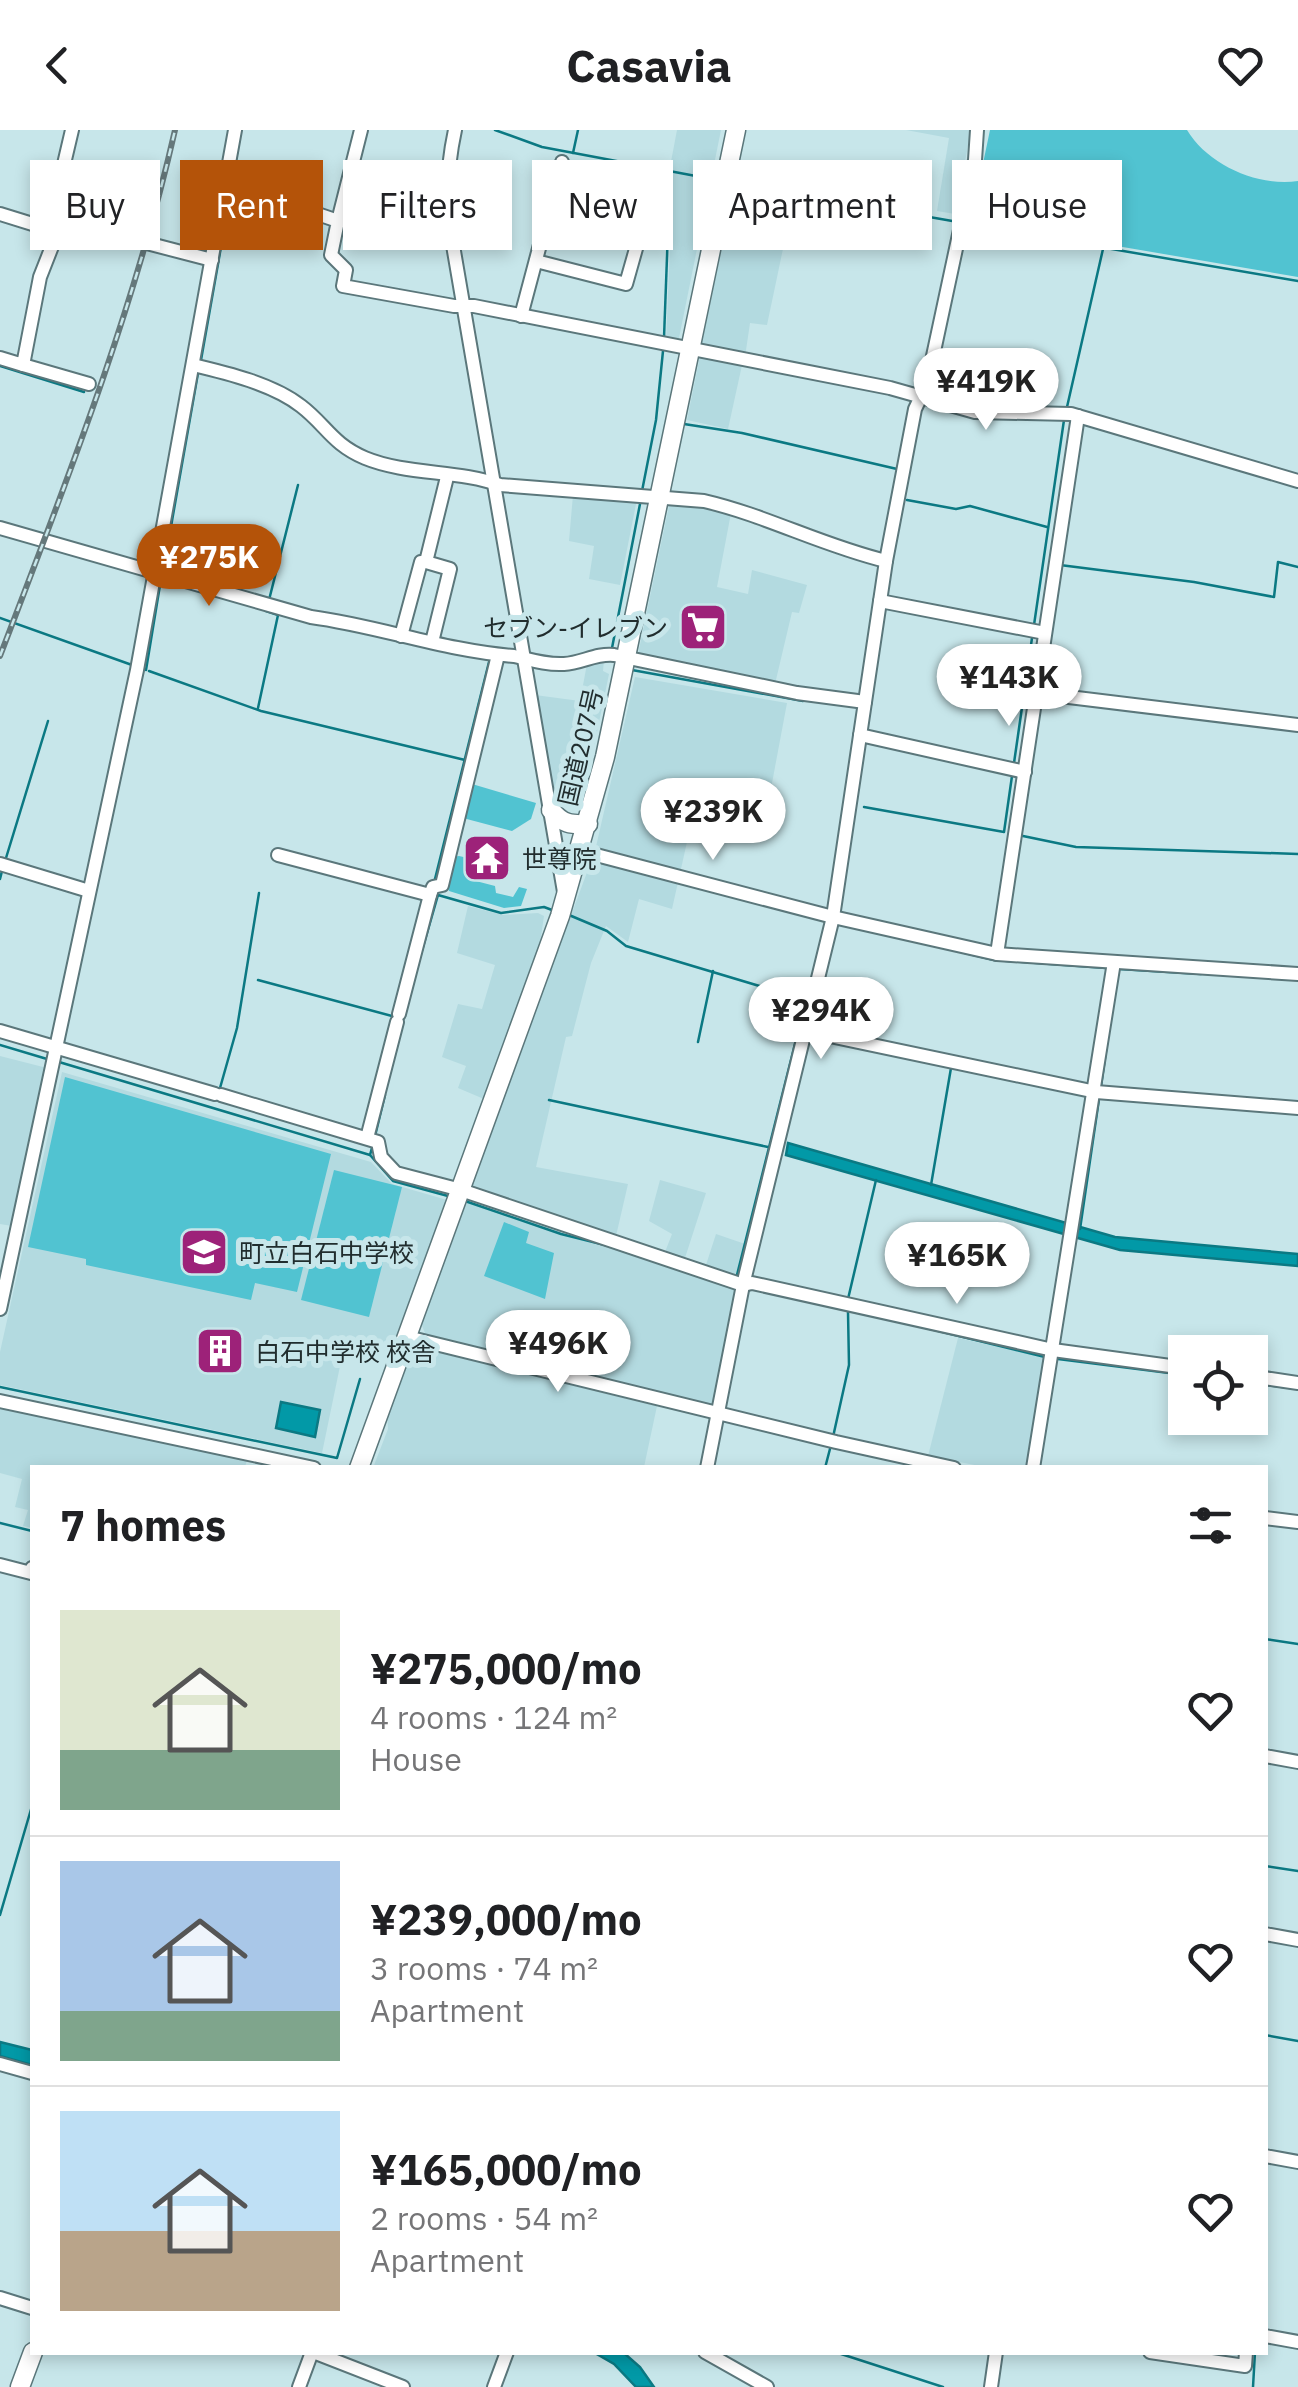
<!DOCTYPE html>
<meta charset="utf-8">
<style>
body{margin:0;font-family:"IBM Plex Sans","Noto Sans JP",sans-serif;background:#f2f2f2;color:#202124;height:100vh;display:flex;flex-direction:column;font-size:38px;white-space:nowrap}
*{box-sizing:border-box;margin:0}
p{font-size:32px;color:#757577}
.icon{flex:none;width:55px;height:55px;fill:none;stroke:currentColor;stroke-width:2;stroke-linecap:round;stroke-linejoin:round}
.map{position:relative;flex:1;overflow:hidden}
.sheet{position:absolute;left:30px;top:1335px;width:1238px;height:890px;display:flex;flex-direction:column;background:#fff;border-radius:0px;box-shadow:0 5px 15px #0003}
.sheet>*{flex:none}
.hud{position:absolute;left:30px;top:30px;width:1240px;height:90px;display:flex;gap:20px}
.fabs{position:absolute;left:1168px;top:1205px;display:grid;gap:20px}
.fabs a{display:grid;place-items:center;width:100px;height:100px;border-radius:0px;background:#fff;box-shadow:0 5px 15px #0003;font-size:50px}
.price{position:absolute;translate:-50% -85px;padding:0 22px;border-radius:35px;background:#fff;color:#222;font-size:32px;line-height:65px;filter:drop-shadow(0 2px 5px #0008)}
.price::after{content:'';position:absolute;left:50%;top:60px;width:30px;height:22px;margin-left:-15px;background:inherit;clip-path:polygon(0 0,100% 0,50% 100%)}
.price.active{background:#b45309;color:#fff}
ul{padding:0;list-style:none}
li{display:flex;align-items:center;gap:30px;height:250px;padding:0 30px}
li+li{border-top:2px solid #e0e0e0}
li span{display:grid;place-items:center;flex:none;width:280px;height:200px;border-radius:0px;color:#555}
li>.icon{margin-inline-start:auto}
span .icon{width:120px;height:120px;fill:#fffc;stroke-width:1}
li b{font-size:42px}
h2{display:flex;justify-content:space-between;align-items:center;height:120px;padding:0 30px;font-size:42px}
.pill{padding:0 35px;border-radius:0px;background:#fff;box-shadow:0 5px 15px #0003;font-size:35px;line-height:90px}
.pill.active{background:#b45309;color:#fff}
header{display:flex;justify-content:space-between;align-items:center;height:130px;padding:0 30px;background:#fff;font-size:45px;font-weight:800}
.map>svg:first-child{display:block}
.built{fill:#b3dae0}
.green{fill:#51c3d1}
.water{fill:#0299a7;stroke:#0b7983;stroke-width:2.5}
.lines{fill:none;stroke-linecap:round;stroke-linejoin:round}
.stream{stroke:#0b7983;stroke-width:2.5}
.minor-casing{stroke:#5b777b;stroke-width:16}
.highway-casing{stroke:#5b777b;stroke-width:21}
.minor{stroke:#fff;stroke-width:12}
.highway{stroke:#fff;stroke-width:18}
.rail-casing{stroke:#65787b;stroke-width:6}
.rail{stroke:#c7e6ea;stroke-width:2.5;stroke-dasharray:8;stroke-linecap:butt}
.labels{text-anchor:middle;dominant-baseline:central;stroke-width:10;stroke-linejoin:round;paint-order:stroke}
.poi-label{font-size:25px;fill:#212d2e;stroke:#c7e6ea;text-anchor:start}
.street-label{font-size:25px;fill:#212d2e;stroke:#c7e6ea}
</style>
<header><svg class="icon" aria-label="back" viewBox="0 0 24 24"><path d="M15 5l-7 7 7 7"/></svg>Casavia<svg class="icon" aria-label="heart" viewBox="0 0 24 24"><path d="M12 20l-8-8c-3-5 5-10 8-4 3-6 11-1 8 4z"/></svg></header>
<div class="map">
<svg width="1298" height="2257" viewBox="0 0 1298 2257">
<rect width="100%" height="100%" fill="#c7e6ea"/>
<!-- built -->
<g class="built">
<path d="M677 0H721L678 213 666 211 673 48 670 37Z"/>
<path d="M906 0H971L955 84 937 81 949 8Z"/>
<path d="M733 66 792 76 767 195 750 193 745 227 701 217Z"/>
<path d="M700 226 742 235 728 299 687 290Z"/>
<path d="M573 365 637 369 620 455 589 449 594 416 569 411Z"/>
<path d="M670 371 709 375 731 383 717 457 748 464 752 440 807 455 799 483 792 482 775 554 637 529Z"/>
<path d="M604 530 603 541 609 544 584 665 575 673 563 674 554 667 535 565 580 571 587 534Z"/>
<path d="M635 547 787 573 769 669 700 654 672 779 639 769 628 812 606 796 591 833 572 906 566 907 536 1037 628 1054 616 1106 665 1122 672 1104 649 1091 660 1050 706 1063 684 1131 705 1138 716 1104 748 1115 716 1276 426 1206 420 1190 595 721Z"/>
<path d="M468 776 503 785 538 783 544 786 539 820 484 969 458 958 466 936 442 927 458 874 482 879 495 835 457 823Z"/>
<path d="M0 926 47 938 12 1096 0 1094Z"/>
<path d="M62 942 371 1032 392 1054 447 1070 390 1223 345 1212 322 1323 0 1255V1222Z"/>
<path d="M958 1208 1051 1229 1033 1337H985L928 1326Z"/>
<path d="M420 1218 657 1276 644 1337 373 1338 388 1299 387 1282 407 1228Z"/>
<path d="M0 1278 247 1329 245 1338H32V1398L23 1396 28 1380 15 1377 22 1349 0 1343Z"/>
</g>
<!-- green -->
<g class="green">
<path d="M990 0H1187C1208 35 1258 57 1298 51V147L971 91Z"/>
<path d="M472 654 536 673 531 689 512 701 463 688Z"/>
<path d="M459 726 477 730 472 750 495 756 496 763 513 767 519 757 527 759 521 776 504 778 449 761 446 754 453 727Z"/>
<path d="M65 947 331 1024 297 1162 255 1153 251 1170 86 1135V1129L28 1117Z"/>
<path d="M334 1040 402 1057 369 1187 301 1170Z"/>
<path d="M504 1092 529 1102 526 1113 554 1123 545 1169 484 1146Z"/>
</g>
<!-- water -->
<g class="water">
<path d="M788 1013 1115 1107 1298 1124V1136L1120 1120 786 1025Z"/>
<path d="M281 1272 320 1280 315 1307 276 1298Z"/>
<path d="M0 1912 32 1920V1935L0 1926Z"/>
<path d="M595 2223H624L640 2237 654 2257H636L614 2234Z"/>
</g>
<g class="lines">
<!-- stream -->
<g class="stream">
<path d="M495 0 542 17 717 50"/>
<path d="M573 23 578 0"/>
<path d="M735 53 958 92"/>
<path d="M231 58 241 0"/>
<path d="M966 94 1298 151"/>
<path d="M664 208 670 46"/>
<path d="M201 230 230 66"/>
<path d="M0 236 84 262"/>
<path d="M1067 277 1103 119"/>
<path d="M684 294 742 303 897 339"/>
<path d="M642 361 656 290 663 221"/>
<path d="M907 370 956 379 970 376 1047 397"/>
<path d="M1060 435 1194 452 1274 467 1278 432 1298 437"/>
<path d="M163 442 198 243"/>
<path d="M269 470 298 355"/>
<path d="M0 488 132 535"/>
<path d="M1034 495 1064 290"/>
<path d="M612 518 640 374"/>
<path d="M146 540 161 449"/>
<path d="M632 540 803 571"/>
<path d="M149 541 261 581 465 630"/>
<path d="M258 578 278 485 266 481 267 477"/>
<path d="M1014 633 1032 508"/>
<path d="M864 677 1004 702 1012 646"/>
<path d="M1023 706 1076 717 1298 724"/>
<path d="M6 728 48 591"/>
<path d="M0 749 2 741"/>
<path d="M435 749 489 532"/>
<path d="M569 785 607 801 626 816 806 870 737 1145"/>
<path d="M965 823 994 830 1106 838"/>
<path d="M419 831 438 765 501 783 544 777 552 780"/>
<path d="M1119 839 1201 844"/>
<path d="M258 850 403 889"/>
<path d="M698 912 713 841"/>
<path d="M0 915 47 929"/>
<path d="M59 932 370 1025 393 1051 448 1066"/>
<path d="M1101 956 1107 914"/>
<path d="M220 958 237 898 259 763"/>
<path d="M549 970 768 1017"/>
<path d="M375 1006 385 965"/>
<path d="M370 1025 373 1014"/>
<path d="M931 1055 951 938"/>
<path d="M465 1071 561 1104 605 1115"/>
<path d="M1080 1099 1099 969"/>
<path d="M848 1169 876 1050"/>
<path d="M922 1197 1045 1227"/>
<path d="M1058 1229 1185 1245"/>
<path d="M1250 1253 1298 1259"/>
<path d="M0 1257 337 1328 360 1249"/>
<path d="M833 1307 849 1235 848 1182"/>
<path d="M825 1338 831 1315"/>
<path d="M0 1393 32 1401"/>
<path d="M1265 1509 1298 1514"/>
<path d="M1265 1736 1298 1741"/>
<path d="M0 1785 32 1676"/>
<path d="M1265 1905 1298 1911"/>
<path d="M835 2222 943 2257"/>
<path d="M1253 2257 1255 2222"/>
</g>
<!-- minor casing -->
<g class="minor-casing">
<g id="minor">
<path d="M72 0 64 34 62 91 212 130"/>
<path d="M455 0C448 32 446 60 449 92L564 762"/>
<path d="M224 60 262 65 338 91 331 125 346 140 343 156 454 176H474L890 258 975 282 1071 284 1298 351"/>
<path d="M0 84 55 101"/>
<path d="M338 91 361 0"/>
<path d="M536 131 626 154 639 108 548 85"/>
<path d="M521 186 562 32"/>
<path d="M0 228 23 235 40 147 62 91"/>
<path d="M23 235 89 254"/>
<path d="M193 235C227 243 273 254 301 276 326 295 332 314 365 328 406 345 459 340 500 355L704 371C765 385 823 416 886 431"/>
<path d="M0 398 311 487C379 496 445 521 514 526 531 530 547 535 564 534 582 533 596 523 614 525L797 563 865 572"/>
<path d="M880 471 1045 503"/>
<path d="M401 506 421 432H426"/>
<path d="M432 512 450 439 426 432 447 347"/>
<path d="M1036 563 1298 595"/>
<path d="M860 605 1025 642"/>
<path d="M581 721 833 787 997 824 1298 844"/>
<path d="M278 725 430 765"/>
<path d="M0 734 89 761"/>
<path d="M997 824 1078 286"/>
<path d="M399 884 430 765 433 757 442 755 498 525"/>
<path d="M0 901 215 964"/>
<path d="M806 901 1096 962 1298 978"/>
<path d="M221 965 378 1012 381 1027 396 1043 461 1060 743 1155 752 1153 1053 1220 1185 1238"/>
<path d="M367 1008 397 892"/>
<path d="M0 1179 137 540 235 0"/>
<path d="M407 1207 836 1312 954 1338"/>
<path d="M1250 1246 1298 1253"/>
<path d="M0 1271 314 1338"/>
<path d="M707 1338 743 1155 833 787 886 431 915 279 927 254 975 30 977 0"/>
<path d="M1033 1338 1114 832"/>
<path d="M1265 1388 1298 1392"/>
<path d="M0 1435 31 1443 32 1438"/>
<path d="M1265 1626 1298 1632"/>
<path d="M1265 1804 1298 1810"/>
<path d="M0 1934 32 1943"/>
<path d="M1265 2026 1298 2032"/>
<path d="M0 2168 32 2178"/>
<path d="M1265 2206 1298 2212"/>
<path d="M313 2222 403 2257"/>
<path d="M705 2222 767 2257"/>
<path d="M1150 2222 1245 2236 1246 2222"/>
<path d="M299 2257 312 2222"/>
<path d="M494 2257 507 2222"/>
<path d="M991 2257 996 2222"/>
</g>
</g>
<!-- highway casing -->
<g class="highway-casing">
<g id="highway">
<path d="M551 680C562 694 571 695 588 694"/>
<path d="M359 1338 560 786 605 627 736 0"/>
<path d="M20 2257 33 2222"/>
</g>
</g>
<!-- minor -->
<use href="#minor" class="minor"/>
<!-- highway -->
<use href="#highway" class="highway"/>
<!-- rail casing -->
<g class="rail-casing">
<path id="rail" d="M0 526C66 353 134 181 175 0"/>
</g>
<!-- rail -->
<use href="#rail" class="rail"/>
</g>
<!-- icons -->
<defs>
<g id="supermarket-square" transform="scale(2.5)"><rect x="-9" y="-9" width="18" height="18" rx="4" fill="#9d2279" stroke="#c7e6ea"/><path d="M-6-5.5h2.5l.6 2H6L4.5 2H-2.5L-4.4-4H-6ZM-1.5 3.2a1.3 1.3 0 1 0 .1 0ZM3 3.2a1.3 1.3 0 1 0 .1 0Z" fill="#fff"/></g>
<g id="temple-square" transform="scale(2.5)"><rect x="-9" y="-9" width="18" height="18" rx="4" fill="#9d2279" stroke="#c7e6ea"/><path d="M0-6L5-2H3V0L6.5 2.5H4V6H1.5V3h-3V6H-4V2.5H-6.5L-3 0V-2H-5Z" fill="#fff"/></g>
<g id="school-square" transform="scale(2.5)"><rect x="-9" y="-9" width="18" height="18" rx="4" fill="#9d2279" stroke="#c7e6ea"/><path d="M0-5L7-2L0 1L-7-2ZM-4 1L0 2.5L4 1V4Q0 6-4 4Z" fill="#fff"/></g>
<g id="building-square" transform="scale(2.5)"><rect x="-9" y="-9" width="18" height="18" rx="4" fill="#9d2279" stroke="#c7e6ea"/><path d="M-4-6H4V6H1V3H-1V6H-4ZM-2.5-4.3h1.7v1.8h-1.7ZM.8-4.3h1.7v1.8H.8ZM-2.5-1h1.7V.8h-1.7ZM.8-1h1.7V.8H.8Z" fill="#fff"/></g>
</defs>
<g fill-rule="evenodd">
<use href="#supermarket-square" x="703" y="497"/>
<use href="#temple-square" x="487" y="728"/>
<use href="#school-square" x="204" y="1122"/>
<use href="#building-square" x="220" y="1221"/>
</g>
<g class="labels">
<!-- poi labels -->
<g class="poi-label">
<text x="668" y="497" text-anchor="end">セブン-イレブン</text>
<text x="522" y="728">世尊院</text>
<text x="239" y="1122">町立白石中学校</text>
<text x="255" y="1221">白石中学校 校舎</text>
</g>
<!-- street labels -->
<g class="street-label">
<text transform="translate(580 617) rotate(-77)">国道207号</text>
</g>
</g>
</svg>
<div class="fabs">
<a><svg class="icon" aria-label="locate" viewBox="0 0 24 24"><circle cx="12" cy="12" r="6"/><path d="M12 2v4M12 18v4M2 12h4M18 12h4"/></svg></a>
</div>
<b class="price" style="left:986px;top:303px">¥419K</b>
<b class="price active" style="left:209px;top:479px">¥275K</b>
<b class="price" style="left:1009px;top:599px">¥143K</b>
<b class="price" style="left:713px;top:733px">¥239K</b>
<b class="price" style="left:821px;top:932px">¥294K</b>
<b class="price" style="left:957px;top:1177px">¥165K</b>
<b class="price" style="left:558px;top:1265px">¥496K</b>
<div class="hud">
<a class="pill">Buy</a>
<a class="pill active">Rent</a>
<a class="pill">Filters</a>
<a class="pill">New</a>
<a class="pill">Apartment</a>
<a class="pill">House</a>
</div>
<section class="sheet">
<h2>7 homes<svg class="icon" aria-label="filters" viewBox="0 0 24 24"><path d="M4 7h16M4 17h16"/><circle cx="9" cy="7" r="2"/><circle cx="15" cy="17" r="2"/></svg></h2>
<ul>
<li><span style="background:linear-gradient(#dfe7d0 70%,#7fa58c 0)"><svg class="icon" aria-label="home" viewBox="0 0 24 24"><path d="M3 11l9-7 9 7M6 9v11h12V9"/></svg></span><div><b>¥275,000/mo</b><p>4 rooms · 124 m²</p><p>House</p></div><svg class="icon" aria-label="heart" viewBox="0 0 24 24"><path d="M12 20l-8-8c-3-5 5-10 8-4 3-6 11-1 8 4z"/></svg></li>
<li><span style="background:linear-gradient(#a9c7e8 75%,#7fa58c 0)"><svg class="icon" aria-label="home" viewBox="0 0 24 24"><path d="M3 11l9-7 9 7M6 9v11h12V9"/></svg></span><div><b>¥239,000/mo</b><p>3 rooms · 74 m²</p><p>Apartment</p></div><svg class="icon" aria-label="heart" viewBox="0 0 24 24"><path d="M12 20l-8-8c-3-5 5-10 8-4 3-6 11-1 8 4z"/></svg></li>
<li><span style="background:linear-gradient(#bfe0f5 60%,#b9a48a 0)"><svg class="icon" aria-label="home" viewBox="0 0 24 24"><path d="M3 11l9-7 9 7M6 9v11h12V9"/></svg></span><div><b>¥165,000/mo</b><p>2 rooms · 54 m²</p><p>Apartment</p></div><svg class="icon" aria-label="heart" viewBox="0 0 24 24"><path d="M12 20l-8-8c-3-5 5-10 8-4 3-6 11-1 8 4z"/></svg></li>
</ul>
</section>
</div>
